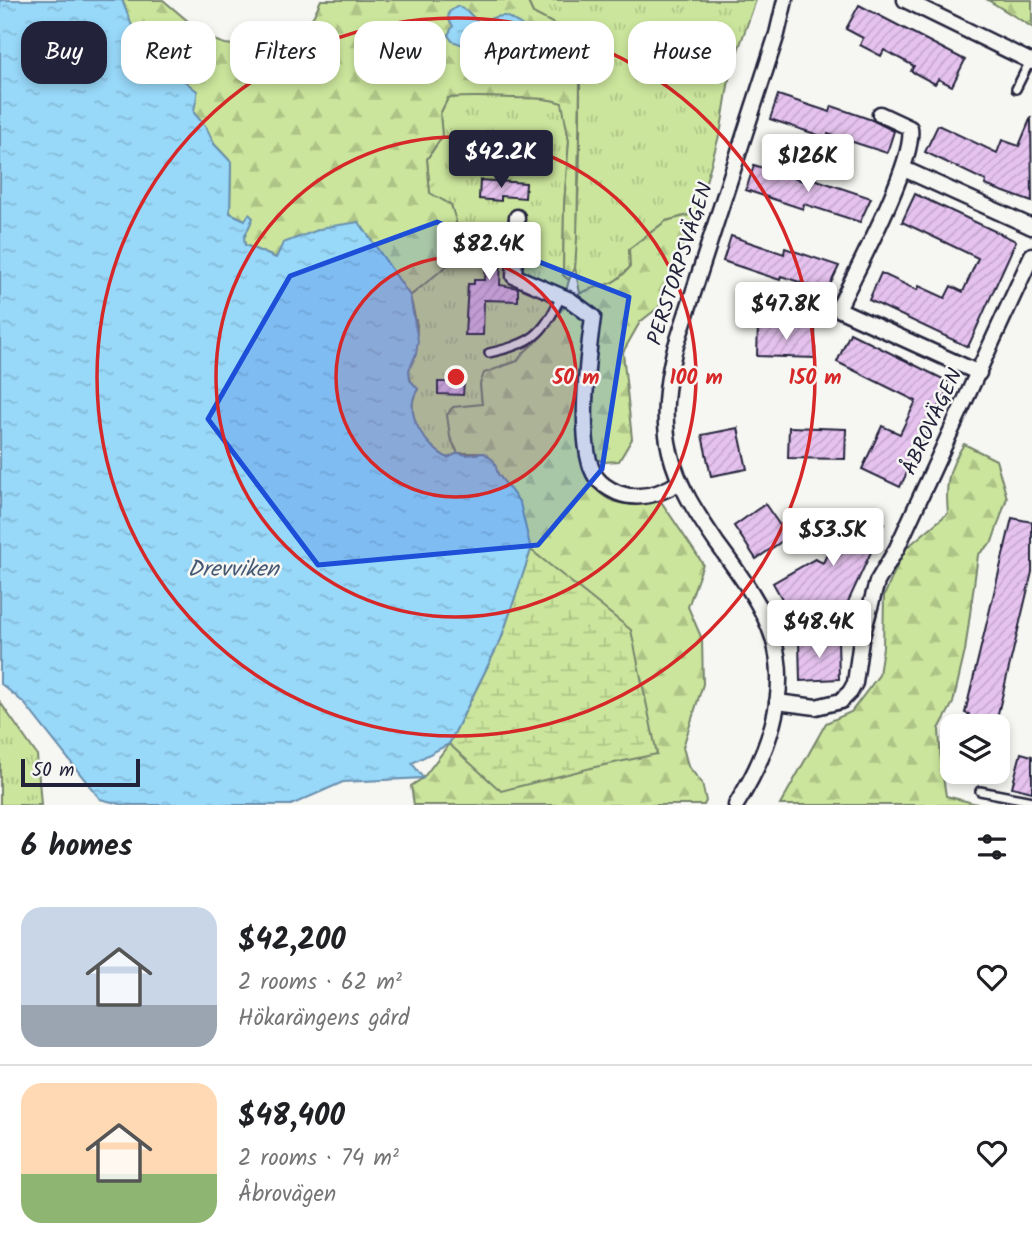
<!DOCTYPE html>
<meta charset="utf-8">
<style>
body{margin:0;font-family:Kalam,sans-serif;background:#f6f6f6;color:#202124;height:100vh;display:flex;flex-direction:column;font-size:26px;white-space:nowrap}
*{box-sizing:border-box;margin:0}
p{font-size:23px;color:#757577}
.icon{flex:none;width:38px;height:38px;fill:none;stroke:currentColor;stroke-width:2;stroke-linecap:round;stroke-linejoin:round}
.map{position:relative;height:805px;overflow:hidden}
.details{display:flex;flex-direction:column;background:#fff;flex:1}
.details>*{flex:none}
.banner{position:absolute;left:21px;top:21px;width:990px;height:63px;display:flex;gap:14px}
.buttons{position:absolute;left:940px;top:714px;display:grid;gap:14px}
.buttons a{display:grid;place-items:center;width:70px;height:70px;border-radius:14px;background:#fff;box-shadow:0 4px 10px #0003;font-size:35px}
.scale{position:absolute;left:21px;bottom:18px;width:119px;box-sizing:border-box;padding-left:7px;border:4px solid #22223b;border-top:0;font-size:19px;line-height:24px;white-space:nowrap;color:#22223b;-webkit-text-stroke:5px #f6f6f2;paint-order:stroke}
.price{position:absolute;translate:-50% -60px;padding:0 16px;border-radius:7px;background:#fff;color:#222;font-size:23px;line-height:46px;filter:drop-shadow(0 2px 4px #0008)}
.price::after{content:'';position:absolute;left:50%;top:42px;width:21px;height:16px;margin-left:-10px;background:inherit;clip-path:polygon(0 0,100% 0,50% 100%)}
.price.active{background:#22223b;color:#fff}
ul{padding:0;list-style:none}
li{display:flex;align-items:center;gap:21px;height:175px;padding:0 21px}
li+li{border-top:2px solid #e0e0e0}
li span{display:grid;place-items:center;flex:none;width:196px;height:140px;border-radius:21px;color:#555}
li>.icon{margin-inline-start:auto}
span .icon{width:84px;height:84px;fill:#fffc;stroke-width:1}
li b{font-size:30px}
h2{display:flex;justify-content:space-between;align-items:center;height:84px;padding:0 21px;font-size:30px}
.pill{padding:0 24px;border-radius:21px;background:#fff;box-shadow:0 4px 10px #0003;font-size:24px;line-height:63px}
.pill.active{background:#22223b;color:#fff}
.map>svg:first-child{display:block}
.grass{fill:url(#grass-tufts);stroke:#76846c;stroke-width:2}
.forest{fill:url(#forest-firs);stroke:#76846c;stroke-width:2;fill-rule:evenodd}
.wetland{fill:url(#wetland-marsh);stroke:#76846c;stroke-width:2}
.water{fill:url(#water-ripples);stroke:#698fad;stroke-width:2}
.building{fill:url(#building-hatch);stroke:#22223b;stroke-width:2}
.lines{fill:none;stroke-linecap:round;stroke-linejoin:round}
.lane-casing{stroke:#22223b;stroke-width:12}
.street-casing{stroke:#22223b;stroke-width:19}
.lane{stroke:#f6f6f2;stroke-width:7}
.street{stroke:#f6f6f2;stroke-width:14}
.marked{fill:#1d4ed8;fill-opacity:0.2;stroke:#1d4ed8;stroke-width:5;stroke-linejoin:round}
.ring{fill:none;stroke:#d62828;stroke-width:3.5}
.labels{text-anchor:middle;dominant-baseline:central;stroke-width:5;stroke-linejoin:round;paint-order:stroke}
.street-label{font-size:21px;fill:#22223b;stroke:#f6f6f2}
.water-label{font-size:23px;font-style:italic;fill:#455974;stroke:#f6f6f2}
.centre{fill:#d62828;stroke:#f6f6f2;stroke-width:3.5}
.ring-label{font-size:21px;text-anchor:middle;font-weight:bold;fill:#d62828;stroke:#f6f6f2;stroke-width:5;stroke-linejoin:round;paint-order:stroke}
</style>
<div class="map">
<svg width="1032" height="805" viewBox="0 0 1032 805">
<defs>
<pattern id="grass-tufts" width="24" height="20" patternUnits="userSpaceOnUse" patternTransform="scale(1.75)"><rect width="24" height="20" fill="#cbe59c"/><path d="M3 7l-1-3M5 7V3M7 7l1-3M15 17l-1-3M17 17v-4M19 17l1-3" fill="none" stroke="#aec487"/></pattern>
<pattern id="forest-firs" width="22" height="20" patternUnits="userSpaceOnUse" patternTransform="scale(1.75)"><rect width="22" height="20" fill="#cbe59c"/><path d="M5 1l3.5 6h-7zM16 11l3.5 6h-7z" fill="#aec487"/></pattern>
<pattern id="wetland-marsh" width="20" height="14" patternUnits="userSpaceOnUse" patternTransform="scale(1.75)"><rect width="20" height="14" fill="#cbe59c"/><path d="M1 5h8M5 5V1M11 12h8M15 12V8" fill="none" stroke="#aec487"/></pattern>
<pattern id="water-ripples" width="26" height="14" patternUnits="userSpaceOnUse" patternTransform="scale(1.75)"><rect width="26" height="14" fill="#98d8f9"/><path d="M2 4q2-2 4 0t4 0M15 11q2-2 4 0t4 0" fill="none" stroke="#83b9d6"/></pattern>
<pattern id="building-hatch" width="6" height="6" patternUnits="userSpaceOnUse" patternTransform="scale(1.75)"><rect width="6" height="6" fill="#e6c3ef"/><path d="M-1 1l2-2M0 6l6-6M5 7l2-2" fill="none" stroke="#c5a7ce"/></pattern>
</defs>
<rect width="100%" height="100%" fill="#f6f6f2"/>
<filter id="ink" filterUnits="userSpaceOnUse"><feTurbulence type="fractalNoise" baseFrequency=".0143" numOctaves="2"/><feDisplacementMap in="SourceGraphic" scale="14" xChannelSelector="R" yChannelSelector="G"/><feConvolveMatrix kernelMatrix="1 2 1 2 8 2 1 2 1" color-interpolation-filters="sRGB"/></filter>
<g filter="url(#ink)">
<!-- grass -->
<g class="grass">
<path d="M527 0H756L730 73 721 129 697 213 666 221 629 249 630 267 618 281 580 293 575 268 580 155V84L533 13Z"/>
<path d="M481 95C508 97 536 95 563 103L569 141 564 205 563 275 569 280C566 291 564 303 559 313 549 333 528 343 518 361L501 366 480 384 482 404 450 437 458 453 448 458C425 447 402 413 418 389L410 380 409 370 416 354 417 325 410 296 448 264 456 222 451 205 430 194 427 159 442 137 440 114 448 98Z"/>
<path d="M0 702 37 755 41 805H0Z"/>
</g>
<!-- forest -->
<g class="forest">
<path d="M122 0H163L208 38 225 44 242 46 259 36 274 32H302L314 15 321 0H527L533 13 562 28 572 50 580 84 577 238 575 268 569 280 563 275 564 205 569 141 562 103C543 97 534 99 514 98 489 97 473 96 448 98L440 114 442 136 427 159 430 193 451 205 456 221 449 264 410 296 358 222 276 258 245 245 243 238 248 229 245 220 230 213 231 162 214 144 206 127 194 113 187 81 177 74 176 68 149 48 146 37 132 27ZM469 13 477 21H489L495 17C516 19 522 28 540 37L526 49C517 36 506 39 492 42 482 36 465 34 452 30Z"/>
<path d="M988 0H1032V27Z"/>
<path d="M697 213 659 307 640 322 623 352 632 439 619 461 604 462 585 454C584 479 600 503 627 504 637 504 650 501 660 500L703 564 688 607 702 639 703 684 683 747 688 766 702 783 706 801 704 805H414L411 786 423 778 449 744 520 503 498 474 493 460 484 453H458L450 437 447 415 453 407 482 404 480 384 484 373 518 361C523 351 529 348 537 341 551 327 560 306 578 295 600 281 608 293 630 267L629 249 666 221Z"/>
<path d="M964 444 996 460 1007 498 992 542 978 555 965 651 953 703 939 729 941 764 946 796 981 805H780L826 723 851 712 879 675 883 647 884 596 904 550 948 513C945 484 948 469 964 444Z"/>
</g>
<!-- wetland -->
<path class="wetland" d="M531 550 631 630 657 754 595 767 501 791 449 744 501 639Z"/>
<!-- water -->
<g class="water">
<path d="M0 0H122L132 26 146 37 149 48 176 68 177 75 197 91C198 100 194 104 194 113L206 127 214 144 231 162 230 213 245 220 249 214 253 218 244 238 245 245 276 258 283 243 326 227 359 222 410 296 418 341 416 354 409 370 410 380 418 389C402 412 425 447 448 458L458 453 467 455 484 453 494 461 498 474 520 503 531 550 501 639 449 744 412 763 423 778 343 782 291 805H124L100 799 24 703 0 683Z"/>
<path d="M458 6 469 13 477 21C488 21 496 15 504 16 511 17 543 39 551 45L547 54 538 57C517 43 521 35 492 42 480 35 474 38 463 45L452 41 448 35 453 26 448 19 449 12Z"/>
</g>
<!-- building -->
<g class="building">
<path d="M859 5 965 60 952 86 938 79 935 84 911 71 914 66 884 50 881 56 860 45 863 38 846 29Z"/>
<path d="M778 95 830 112 832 106 872 120 894 131 887 153 828 134 827 138 770 119Z"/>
<path d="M1031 117 1032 202 985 185 986 181 925 152 938 125 997 153 1002 140 1019 146Z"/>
<path d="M754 165 806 182 808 177 871 198 860 222 804 204 803 209 746 190Z"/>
<path d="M480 180 526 183 525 198 501 196V201L479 199Z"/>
<path d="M915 194 1016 241 968 347 869 300 881 273 917 290 919 286 945 298 951 286 963 292 978 258 902 222Z"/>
<path d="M488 224H506L505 258H501L500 285 518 288V301L484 300 483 335H465L468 284H474V280H485Z"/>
<path d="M731 236 784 254 785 248 839 266 827 291 781 276 780 280 723 261Z"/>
<path d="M758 325 815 327V358L757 356Z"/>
<path d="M850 333 951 383 900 487 862 469 882 426 900 434 916 401 837 362Z"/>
<path d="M438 382H464L463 395 438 394Z"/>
<path d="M789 427 846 429 845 459 788 458Z"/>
<path d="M738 428 747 469 711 476 702 435Z"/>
<path d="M765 504 788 537 756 559 734 526Z"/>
<path d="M848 508 884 524 841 617 814 605 792 617 773 583 815 559 823 563 840 526 836 524 841 513 845 514Z"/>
<path d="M1012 518 1032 522V572L995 726H966L969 714 965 713Z"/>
<path d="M838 639 839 679 800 681 799 641Z"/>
<path d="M1021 753 1032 756V792L1012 787Z"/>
</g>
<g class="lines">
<!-- lane casing -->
<g class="lane-casing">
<g id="lane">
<path d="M1016 89 1030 61"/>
<path d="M489 353C531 344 544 335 561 296"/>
<path d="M980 791 1032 801"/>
</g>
</g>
<!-- street casing -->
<g class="street-casing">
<g id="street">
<path d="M905 0 1032 62"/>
<path d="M880 114 910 128C916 161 855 273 838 309L979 373"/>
<path d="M904 169 1032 227"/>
<path d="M517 217 514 276 570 300 593 317C588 352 576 449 596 477 601 484 611 490 618 493 639 501 662 493 680 482"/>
<path d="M777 702 816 707 841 701 850 692 855 683 861 640 877 582 897 548 1032 255"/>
<path d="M736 805C766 757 791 695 773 638 762 603 737 571 716 542 697 514 678 486 670 452 662 418 666 386 674 352L777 34 785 0"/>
</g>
</g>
<!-- lane -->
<use href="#lane" class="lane"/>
<!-- street -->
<use href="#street" class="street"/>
</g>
</g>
<!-- marked area -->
<path class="marked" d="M437 222 629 297 602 469 538 545 318 565 208 419 290 276Z"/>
<!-- distance rings -->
<circle cx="456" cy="377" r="120" fill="#d62828" fill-opacity=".12"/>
<g class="ring">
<circle cx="456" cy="377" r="120"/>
<circle cx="456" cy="377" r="240"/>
<circle cx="456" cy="377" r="359"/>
</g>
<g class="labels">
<!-- street labels -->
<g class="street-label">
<text transform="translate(681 264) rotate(-72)">PERSTORPSVÄGEN</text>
<text transform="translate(933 422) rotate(-65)">ÅBROVÄGEN</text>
</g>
<!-- water labels -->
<g class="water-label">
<text x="233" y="570">Drevviken</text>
</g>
</g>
<circle cx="456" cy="377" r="10" class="centre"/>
<g class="ring-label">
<text x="576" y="384">50 m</text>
<text x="696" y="384">100 m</text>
<text x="815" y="384">150 m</text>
</g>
</svg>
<div class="buttons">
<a><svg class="icon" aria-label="layers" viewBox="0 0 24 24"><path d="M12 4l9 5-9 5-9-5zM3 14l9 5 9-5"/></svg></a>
</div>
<div class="scale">50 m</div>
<b class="price active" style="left:501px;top:190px">$42.2K</b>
<b class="price" style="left:808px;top:194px">$126K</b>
<b class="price" style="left:489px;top:282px">$82.4K</b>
<b class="price" style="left:786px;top:342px">$47.8K</b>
<b class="price" style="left:833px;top:568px">$53.5K</b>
<b class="price" style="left:819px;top:660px">$48.4K</b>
<div class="banner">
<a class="pill active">Buy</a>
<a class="pill">Rent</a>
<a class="pill">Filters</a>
<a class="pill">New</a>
<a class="pill">Apartment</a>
<a class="pill">House</a>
</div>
</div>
<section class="details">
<h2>6 homes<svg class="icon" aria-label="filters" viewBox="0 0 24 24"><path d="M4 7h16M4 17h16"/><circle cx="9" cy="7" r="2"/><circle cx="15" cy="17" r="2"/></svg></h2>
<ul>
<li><span style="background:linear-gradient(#c9d6e8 70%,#9aa5b1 0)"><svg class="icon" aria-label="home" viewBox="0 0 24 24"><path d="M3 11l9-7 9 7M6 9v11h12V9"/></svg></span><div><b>$42,200</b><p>2 rooms · 62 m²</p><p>Hökarängens gård</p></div><svg class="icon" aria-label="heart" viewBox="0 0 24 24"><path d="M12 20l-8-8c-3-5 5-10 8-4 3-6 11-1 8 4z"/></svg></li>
<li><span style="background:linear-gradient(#ffd9b3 65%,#8fb573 0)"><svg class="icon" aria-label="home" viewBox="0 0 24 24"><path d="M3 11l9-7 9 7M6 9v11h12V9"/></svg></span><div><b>$48,400</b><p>2 rooms · 74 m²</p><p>Åbrovägen</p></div><svg class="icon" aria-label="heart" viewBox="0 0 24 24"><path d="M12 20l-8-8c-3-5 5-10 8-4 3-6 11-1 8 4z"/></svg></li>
</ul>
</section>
